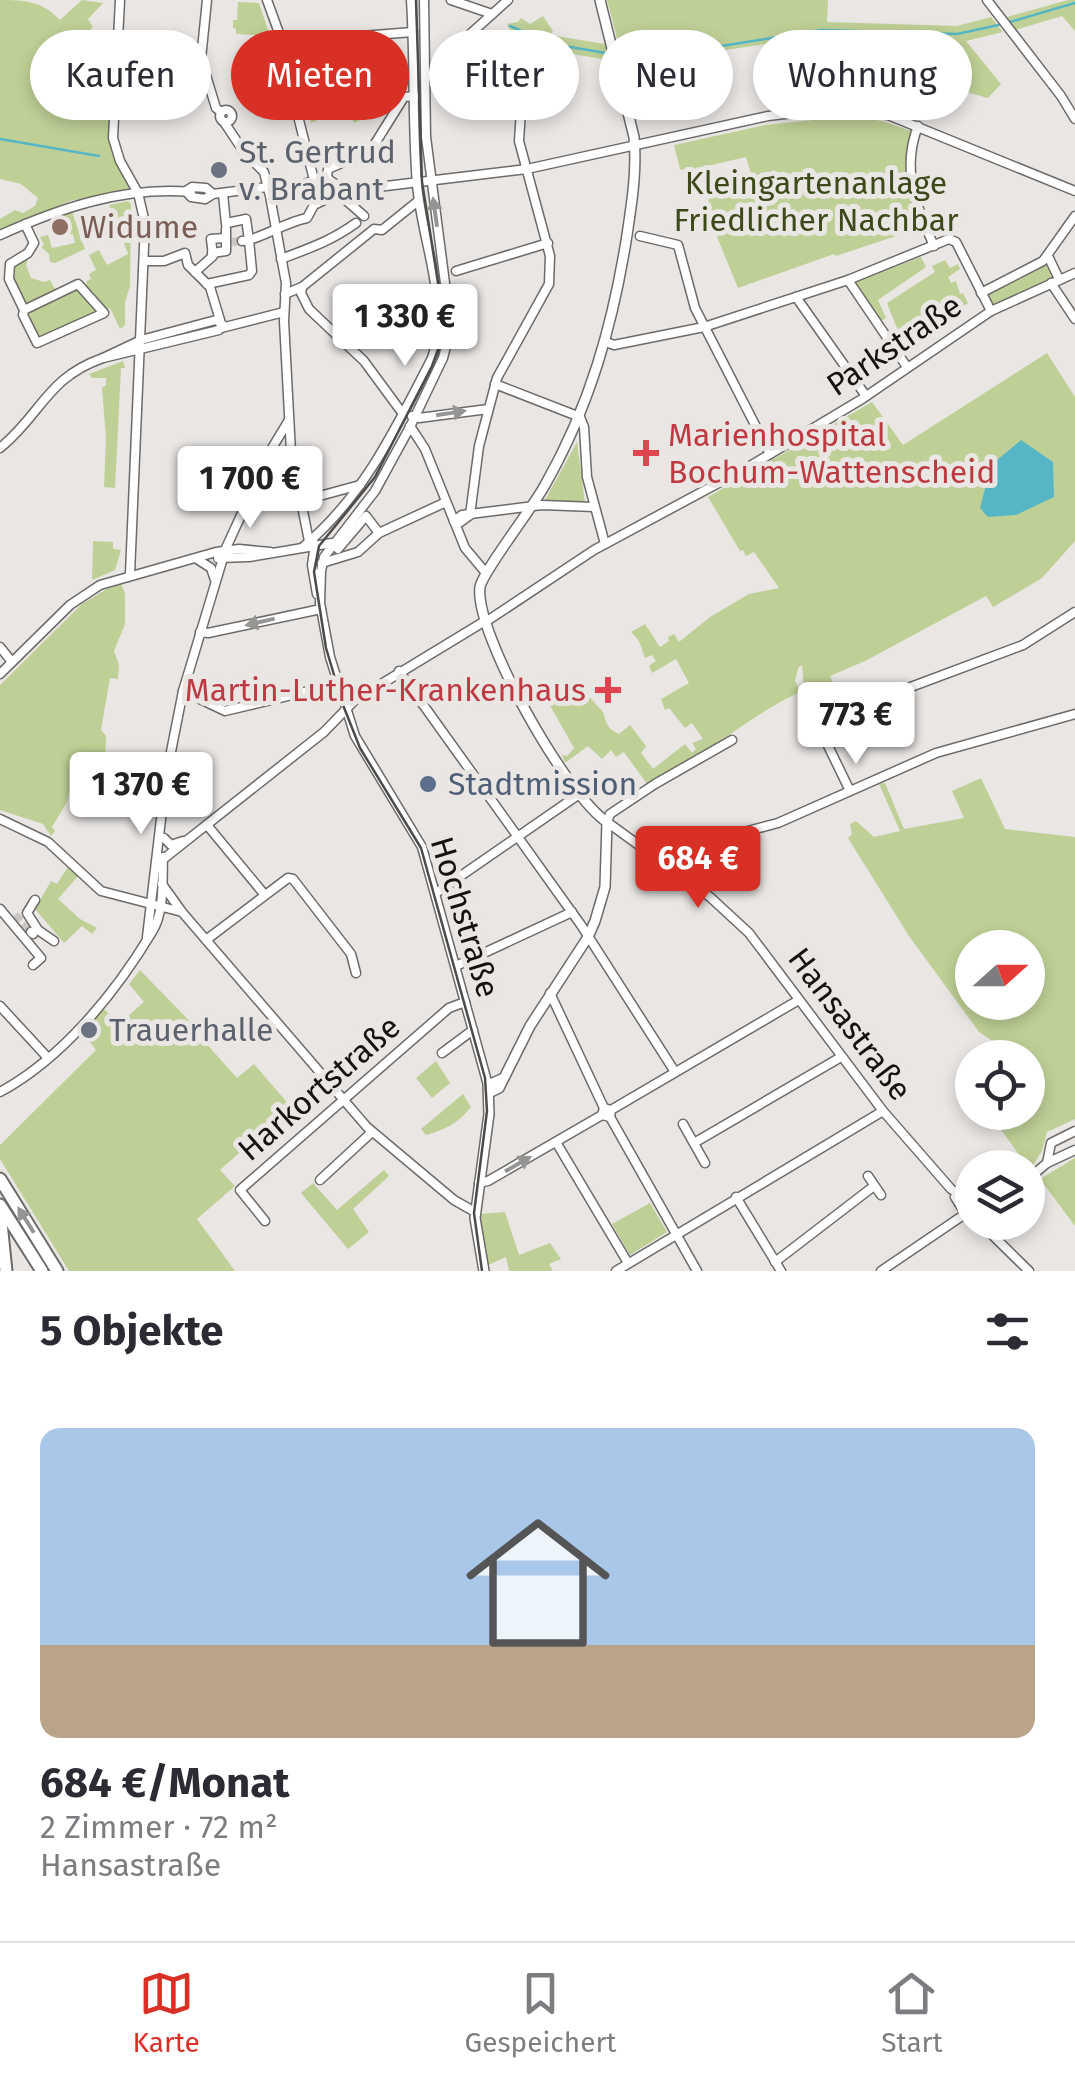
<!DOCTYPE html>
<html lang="de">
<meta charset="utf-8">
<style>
body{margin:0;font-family:"Fira Sans",sans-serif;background:#f7f7f7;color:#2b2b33;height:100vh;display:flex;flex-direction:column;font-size:38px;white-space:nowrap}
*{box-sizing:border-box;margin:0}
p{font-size:32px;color:#7c7c81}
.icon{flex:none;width:55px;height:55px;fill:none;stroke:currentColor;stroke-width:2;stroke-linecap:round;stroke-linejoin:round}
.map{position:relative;height:1271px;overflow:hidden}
.details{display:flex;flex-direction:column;background:#fff;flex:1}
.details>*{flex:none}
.top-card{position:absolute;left:30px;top:30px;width:1015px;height:90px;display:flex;gap:20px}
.needle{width:65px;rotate:69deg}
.controls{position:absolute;left:955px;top:930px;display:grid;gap:20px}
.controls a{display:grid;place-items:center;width:90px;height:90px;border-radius:50%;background:#fff;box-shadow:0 5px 15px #0003;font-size:50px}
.price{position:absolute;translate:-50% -85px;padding:0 22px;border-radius:10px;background:#fff;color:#222;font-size:32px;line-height:65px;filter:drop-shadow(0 2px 5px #0008)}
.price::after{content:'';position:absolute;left:50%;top:60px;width:30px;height:22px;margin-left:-15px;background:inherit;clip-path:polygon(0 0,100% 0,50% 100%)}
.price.current{background:#d93025;color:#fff}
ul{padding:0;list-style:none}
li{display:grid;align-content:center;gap:20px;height:530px;padding:0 40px}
li span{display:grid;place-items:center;height:310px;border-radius:20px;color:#555}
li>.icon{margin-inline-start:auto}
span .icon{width:180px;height:180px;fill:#fffc;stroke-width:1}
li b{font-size:42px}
h2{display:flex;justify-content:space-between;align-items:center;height:120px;padding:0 40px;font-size:42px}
.tag{padding:0 35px;border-radius:45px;background:#fff;box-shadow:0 5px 15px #0003;font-size:35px;line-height:90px}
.tag.current{background:#d93025;color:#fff}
.dock{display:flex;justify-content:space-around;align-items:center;height:140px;border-top:2px solid #e1e1e2;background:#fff;font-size:28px;color:#7c7c81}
.dock a{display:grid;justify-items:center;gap:5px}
.dock .current{color:#d93025}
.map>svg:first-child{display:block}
.green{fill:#bfd096;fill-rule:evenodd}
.water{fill:#56b6c5}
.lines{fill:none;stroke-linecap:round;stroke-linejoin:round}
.stream{stroke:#56b6c5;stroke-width:2.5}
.minor-tunnel{stroke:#c9c6c4;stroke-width:8;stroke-dasharray:8 4;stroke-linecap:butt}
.minor-casing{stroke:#6d6b69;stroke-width:11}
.major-casing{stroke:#6d6b69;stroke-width:12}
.highway-casing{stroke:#6d6b69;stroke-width:15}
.minor{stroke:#fff;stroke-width:8}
.major{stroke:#fff;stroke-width:9}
.highway{stroke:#fff;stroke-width:11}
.tram{stroke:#4d4c4a;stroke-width:2.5}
.oneway{fill:#959594}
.worship-dot{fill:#6b7280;stroke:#e9e6e4;stroke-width:4}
.education-dot{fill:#8d6e63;stroke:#e9e6e4;stroke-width:4}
.health-dot{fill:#e0444e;stroke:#e9e6e4;stroke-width:4}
.service-dot{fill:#5c6f8a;stroke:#e9e6e4;stroke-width:4}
.labels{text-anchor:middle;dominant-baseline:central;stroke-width:10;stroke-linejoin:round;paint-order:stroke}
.worship-label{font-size:32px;fill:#5b616d;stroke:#e9e6e4;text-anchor:start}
.park-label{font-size:32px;fill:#3d4918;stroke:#e9e6e4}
.education-label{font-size:32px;fill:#785e54;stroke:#e9e6e4;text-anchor:start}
.street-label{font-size:32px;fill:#141312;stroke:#e9e6e4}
.health-label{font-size:32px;fill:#be3a42;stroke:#e9e6e4;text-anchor:start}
.service-label{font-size:32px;fill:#4e5e75;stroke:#e9e6e4;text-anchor:start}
</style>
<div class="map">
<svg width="1075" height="1271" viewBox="0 0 1075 1271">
<rect width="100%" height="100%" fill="#e9e6e4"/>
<!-- green -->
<g class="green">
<path d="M0 0C25 0 42 1 60 20L82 0 103 3 88 19 93 27 70 49 73 55 46 78 47 82C71 78 98 85 107 111 111 124 108 139 112 152 116 165 125 176 129 189L70 201 0 232V219L15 210 23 213 35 206 38 198 21 184 0 179Z"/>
<path d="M607 0H828L827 22 957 26 991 17 1003 32 966 41 1001 84 988 98 945 86 932 96C879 64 852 62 791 72L786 41 619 66 614 46 618 42Z"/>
<path d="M1068 0H1075V31L1062 16 1015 30 1007 17Z"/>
<path d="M238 2 259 3 270 36 236 34V29L233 28V20H237Z"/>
<path d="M543 16 553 31 550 35 605 44 609 60C584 55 515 49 507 24L518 22 521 18 530 24Z"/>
<path d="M353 81 372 115 354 123 352 119 358 116 345 89 312 106 318 120 311 123 307 101 322 98Z"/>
<path d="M852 116 882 121 911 131 905 176 915 214 894 224 899 235 836 256 834 254 738 288 715 232 707 193 735 187 738 196 760 195 763 190 761 179 753 181 746 157 686 171 680 169 674 145 765 125Z"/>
<path d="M128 201 131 204 130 286 125 302V325L120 329 110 308 57 335 37 336 11 279 12 265 29 256 26 265 31 278 44 282 50 280 58 295 76 286 85 290 87 281 91 279 89 274 96 270 89 255 99 250 107 265 128 254 109 205Z"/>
<path d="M72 212 85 249 55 263 50 262 49 254 41 247 44 245 40 237 48 235 52 248 75 243 73 234H69L68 231 72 229 69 218 65 219 63 214Z"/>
<path d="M921 257 926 267 878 300 886 318 881 321 855 285 856 282Z"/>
<path d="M945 260 950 268 958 264 960 269 948 277 951 283 956 281 960 294 963 293 968 303 910 343 896 326 887 303 935 272 932 266Z"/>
<path d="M1043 261 1053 276 1051 283 991 311 981 293Z"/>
<path d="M1047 353 1075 397V541L1042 578 993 607 986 596 865 661 830 676 844 709 821 719 804 688 802 665 798 668 795 681 800 692C746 717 703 759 647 784L624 752 616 757 611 750 602 759 588 746 565 763 562 755 567 756 574 748 539 686 545 683 553 697 575 681 603 712C606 722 606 728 619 734L630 725 646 746 641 753 653 769 685 744 692 753 696 749 692 743 703 739 692 723 685 728 669 708 665 710 661 699 689 683 676 659 652 673 649 666 656 661 652 655 645 658 639 641 631 632 645 624 660 647 669 641 668 637 674 634 679 642 710 617 749 594 779 588 754 552 746 556 743 550 740 551 708 497 872 402 903 445Z"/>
<path d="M123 361 125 368H121L115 488 104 487 106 438 102 388 106 385V378H92L89 374Z"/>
<path d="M577 442 585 503H548L545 500Z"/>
<path d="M93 541 113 542V549L121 550 115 570 92 580Z"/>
<path d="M120 581 125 594V624L114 651 119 665 118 679 110 678 101 730 106 736 105 760 85 755 82 766 76 765 67 802 52 827 55 831 51 836 43 824 0 810V685L82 604Z"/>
<path d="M981 778 1005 829 1075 837V1119L1047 1132 1042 1151 1030 1170 989 1113 1028 1112V1058L1005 1057 994 1042 979 1032 909 936 848 838 852 834 850 824 856 821 874 837 900 831 879 784 885 783 904 829 964 818 952 791ZM972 948H1028V1002H972Z"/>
<path d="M68 867 78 876 58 899 80 919 97 928 92 934 82 926 64 943 35 909 51 881 57 884Z"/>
<path d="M140 970 206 1038 204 1041 237 1078 254 1064 291 1107 220 1170 235 1186 197 1219 235 1271H69L0 1159V1145L96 1050 81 1031 103 1008 119 1024 144 1002 129 984Z"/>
<path d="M436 1061 450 1083 432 1098 416 1078Z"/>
<path d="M463 1094 471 1107C457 1124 446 1129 426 1135L421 1129Z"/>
<path d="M1075 1158V1226L1040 1179Z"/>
<path d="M384 1170 389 1176 353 1209 369 1232 348 1249 301 1193 313 1183 337 1210Z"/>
<path d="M650 1203 667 1232 630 1255 612 1224Z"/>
<path d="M505 1212 519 1255 550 1243 561 1259 549 1264 553 1271H509L506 1257 488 1265 480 1214Z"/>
</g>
<!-- water -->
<path class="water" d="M1021 440 1053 462 1054 497 1016 515 988 517 980 508 991 465Z"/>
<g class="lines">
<!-- stream -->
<g class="stream">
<path d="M1010 22 1075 3"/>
<path d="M510 26 552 44 606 53"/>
<path d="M622 54 715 47 821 30 957 34 1003 24"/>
<path d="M0 139 99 156"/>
</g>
<!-- minor-tunnel -->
<g class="minor-tunnel">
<path d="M231 242 242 241"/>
<path d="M15 915 31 932"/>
</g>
<!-- minor casing -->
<g class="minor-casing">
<g id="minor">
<path d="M120 0 113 138 120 161 138 193 145 223 130 574"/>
<path d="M207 0 201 59 216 108 221 112"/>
<path d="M267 0 283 44V57"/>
<path d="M424 0 426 137 449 314V335L443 358 410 427 375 491 324 557 321 571 320 603 330 657 355 736 422 847 488 1085"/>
<path d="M451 0 492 14"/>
<path d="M987 0 1061 96 1075 119"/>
<path d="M450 54 516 73 523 80 519 141 550 256 549 284 497 378 479 446 470 515"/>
<path d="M439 62 508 0"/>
<circle cx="226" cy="116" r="6"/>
<path d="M224 122 244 152 264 172 270 196 286 283 284 321 291 452 309 541"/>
<path d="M918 126C901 170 916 205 934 246"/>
<path d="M327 176 329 180 345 190H353L527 169 768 116 844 107 888 115 1075 191"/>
<path d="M314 180 295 104 353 39 361 36 413 32"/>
<path d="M186 191 191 197 205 199 213 194 268 187"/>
<path d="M186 191 192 187 206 188 213 194"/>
<path d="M223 194 226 224"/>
<path d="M340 195 364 216"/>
<path d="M270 196 327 176 328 169 371 150 404 97 415 96"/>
<path d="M227 223 246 219 249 240C269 234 287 222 307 218L314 205 345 190"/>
<path d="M0 235C60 208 125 186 191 192"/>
<path d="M640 236 678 245 695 308 770 454"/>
<path d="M212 253 226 251V229"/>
<path d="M1048 256 1059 279"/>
<path d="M281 259C310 248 331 241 356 223"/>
<path d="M144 261H164L185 253 188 265 210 287 220 320"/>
<path d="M456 271 548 243"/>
<path d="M195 272 213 256 211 239 224 238"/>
<path d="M848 280 907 367"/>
<path d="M1051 283 1075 319"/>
<path d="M207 284 249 275 252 271 249 240 242 241"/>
<path d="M302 287 301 293 309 309 364 361 403 414"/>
<path d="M981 293 1043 261 1075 216"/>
<path d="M285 294 302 287 374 229 382 230 418 201"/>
<path d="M796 297 866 396"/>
<path d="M24 310 23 315 37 343 104 313 78 284 24 310 9 279 10 264 28 253 34 243 25 224"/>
<path d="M216 320 222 324 219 330 103 358 141 340Z"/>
<path d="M221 328 284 312"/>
<path d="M606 342 614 345 704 327 848 280 949 239 956 242 991 311"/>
<path d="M495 384 580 417 584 427 587 477 605 544"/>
<path d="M412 416 419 418 488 409"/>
<path d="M410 426 425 449 465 548 486 573"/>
<path d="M0 448C42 414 46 378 103 358"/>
<path d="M241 466 245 468"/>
<path d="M268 498 274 501 300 495"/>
<path d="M301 501 360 485"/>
<path d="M470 515 459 523 454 521 462 515 542 505 594 507"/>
<path d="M315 544 312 565 317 594"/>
<path d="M303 547C364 496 396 428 432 358 451 306 421 239 417 184 412 123 415 61 411 0"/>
<path d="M338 549 366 516 379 533"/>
<path d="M218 558 249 557 332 543"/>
<path d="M197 559 211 568 215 580"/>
<path d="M322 563 358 552 379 533 446 502"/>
<path d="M490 619 594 550 750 466 862 399 991 311 1075 273"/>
<path d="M200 632 208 633 321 609"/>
<path d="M0 647 12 662"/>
<path d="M399 671 581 925 675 1072"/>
<path d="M0 674 70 605 100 585 216 552 239 549 270 552"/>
<path d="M183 691 225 711 338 684"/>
<path d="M732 740 655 784 610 814 607 822 710 897 749 933 883 1111 951 1189 969 1201"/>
<path d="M850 791 819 727 900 691 1023 645 1075 612"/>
<path d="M0 819 48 842 101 891 182 912"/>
<path d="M207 825 264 894"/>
<path d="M164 838 171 845 183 841"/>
<path d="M661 860 669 852 778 823 936 753 1075 714"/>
<path d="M157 864 324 732 355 700 485 621"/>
<path d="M162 884 182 912 367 1127 454 1200 475 1212"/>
<path d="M436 893 578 795"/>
<path d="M35 900 27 913 38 930 54 941"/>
<path d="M0 909 41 958 33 965"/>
<path d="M31 932 33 934"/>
<path d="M147 937 166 777 183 691 226 548 272 448 289 420"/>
<path d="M206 940 288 878 293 879 351 954 356 973"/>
<path d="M456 966 572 912"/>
<path d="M550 993 604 1108"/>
<path d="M0 1006 48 1058"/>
<path d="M442 1053 473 1030"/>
<path d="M0 1092C63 1058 116 992 152 932 165 911 162 880 163 857"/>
<path d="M611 1110 797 1001"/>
<path d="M610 1117 697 1271"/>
<path d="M683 1124 705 1163"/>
<path d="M556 1142 628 1263"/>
<path d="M694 1143 841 1057"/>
<path d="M1047 1163 1051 1143 1075 1131"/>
<path d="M868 1176 881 1195"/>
<path d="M1028 1179 1047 1163 1075 1150"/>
<path d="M320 1180 372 1132"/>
<path d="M479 1183 488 1181 602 1115 604 1108 611 1110 610 1117 602 1115"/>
<path d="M736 1197 781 1271"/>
<path d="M955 1197 967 1216 972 1220"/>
<path d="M265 1221 240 1190 449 1008 465 1002"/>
<path d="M979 1222 1029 1271"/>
<path d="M775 1262 874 1186"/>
<path d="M616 1271 883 1111"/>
<path d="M881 1271 965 1214"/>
</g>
</g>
<!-- major casing -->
<g class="major-casing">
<g id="major">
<path d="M489 1093 499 1088 530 1026 588 937 595 921 605 887 607 822C567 796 474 633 480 587 483 571 534 506 545 485 590 406 613 324 627 235 632 201 637 171 634 137L600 0"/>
<path d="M484 1271 475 1218 489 1114 488 1085 502 1079"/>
</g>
</g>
<!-- highway casing -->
<g class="highway-casing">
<g id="highway">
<path d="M0 1179 57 1271"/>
<path d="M0 1205 42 1271"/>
<path d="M0 1213 6 1271"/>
</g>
</g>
<!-- minor -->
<use href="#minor" class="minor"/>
<!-- major -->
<use href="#major" class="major"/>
<!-- highway -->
<use href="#highway" class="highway"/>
<!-- tram -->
<path class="tram" d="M416 0 422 182 443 314 442 339 432 366 375 477 319 546 314 572 326 648 343 705 360 748 421 848 485 1078 487 1111 474 1213 482 1271"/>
</g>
<!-- one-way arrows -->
<defs><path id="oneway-solid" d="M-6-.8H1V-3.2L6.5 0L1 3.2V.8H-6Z" transform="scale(2.5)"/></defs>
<g class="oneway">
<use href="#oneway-solid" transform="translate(435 212) rotate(-98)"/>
<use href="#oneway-solid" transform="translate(451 413) rotate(-9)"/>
<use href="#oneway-solid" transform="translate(260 622) rotate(167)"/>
<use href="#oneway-solid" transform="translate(518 1164) rotate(-30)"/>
<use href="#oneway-solid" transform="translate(26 1220) rotate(-122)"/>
</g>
<!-- markers -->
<g class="worship-dot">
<circle cx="219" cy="170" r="10"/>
<circle cx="89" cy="1030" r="10"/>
</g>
<circle class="education-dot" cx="60" cy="227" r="10"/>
<g class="health-dot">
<path d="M641 438h10v10h10v10h-10v10h-10v-10h-10v-10h10z"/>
<path d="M603 675h10v10h10v10h-10v10h-10v-10h-10v-10h10z"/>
</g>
<circle class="service-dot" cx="428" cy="784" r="10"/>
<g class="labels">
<!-- worship labels -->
<g class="worship-label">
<text x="239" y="152">St. Gertrud<tspan x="239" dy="37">v. Brabant</tspan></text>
<text x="109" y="1030">Trauerhalle</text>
</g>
<!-- park labels -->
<g class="park-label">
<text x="816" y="183">Kleingartenanlage<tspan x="816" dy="37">Friedlicher Nachbar</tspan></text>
</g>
<!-- education labels -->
<g class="education-label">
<text x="80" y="227">Widume</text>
</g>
<!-- street labels -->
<g class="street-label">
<text transform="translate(894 345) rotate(-34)">Parkstraße</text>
<text transform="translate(465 917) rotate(73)">Hochstraße</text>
<text transform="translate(850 1024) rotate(53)">Hansastraße</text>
<text transform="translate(319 1088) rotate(-41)">Harkortstraße</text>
</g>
<!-- health labels -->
<g class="health-label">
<text x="668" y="435">Marienhospital<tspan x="668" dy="37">Bochum-Wattenscheid</tspan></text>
<text x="586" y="690" text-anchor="end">Martin-Luther-Krankenhaus</text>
</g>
<!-- service labels -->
<g class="service-label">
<text x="448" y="784">Stadtmission</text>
</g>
</g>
</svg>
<div class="controls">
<a><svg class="needle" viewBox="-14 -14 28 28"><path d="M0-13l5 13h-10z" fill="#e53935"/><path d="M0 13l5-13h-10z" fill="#7c7c81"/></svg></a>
<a><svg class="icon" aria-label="locate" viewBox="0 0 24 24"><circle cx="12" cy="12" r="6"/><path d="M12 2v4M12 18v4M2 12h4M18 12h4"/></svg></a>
<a><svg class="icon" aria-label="layers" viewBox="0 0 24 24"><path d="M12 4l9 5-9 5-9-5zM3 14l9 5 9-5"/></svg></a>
</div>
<b class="price" style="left:405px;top:369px">1 330 €</b>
<b class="price" style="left:250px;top:531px">1 700 €</b>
<b class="price" style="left:856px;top:767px">773 €</b>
<b class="price" style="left:141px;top:837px">1 370 €</b>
<b class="price current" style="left:698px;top:911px">684 €</b>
<div class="top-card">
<a class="tag">Kaufen</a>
<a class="tag current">Mieten</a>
<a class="tag">Filter</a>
<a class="tag">Neu</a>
<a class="tag">Wohnung</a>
</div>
</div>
<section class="details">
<h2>5 Objekte<svg class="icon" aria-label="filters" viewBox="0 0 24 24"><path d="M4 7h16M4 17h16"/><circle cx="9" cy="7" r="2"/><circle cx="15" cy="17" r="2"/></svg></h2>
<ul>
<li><span style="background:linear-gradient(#a9c7e8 70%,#b9a48a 0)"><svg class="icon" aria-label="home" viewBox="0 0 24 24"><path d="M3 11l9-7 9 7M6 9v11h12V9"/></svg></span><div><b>684 €/Monat</b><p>2 Zimmer · 72 m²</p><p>Hansastraße</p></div></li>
</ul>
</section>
<nav class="dock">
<a class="current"><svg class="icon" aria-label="map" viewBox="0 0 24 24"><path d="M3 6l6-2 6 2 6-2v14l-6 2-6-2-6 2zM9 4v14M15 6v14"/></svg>Karte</a>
<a><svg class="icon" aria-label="saved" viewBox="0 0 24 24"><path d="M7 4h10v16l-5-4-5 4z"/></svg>Gespeichert</a>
<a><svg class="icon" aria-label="home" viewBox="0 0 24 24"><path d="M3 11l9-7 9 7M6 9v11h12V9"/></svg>Start</a>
</nav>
